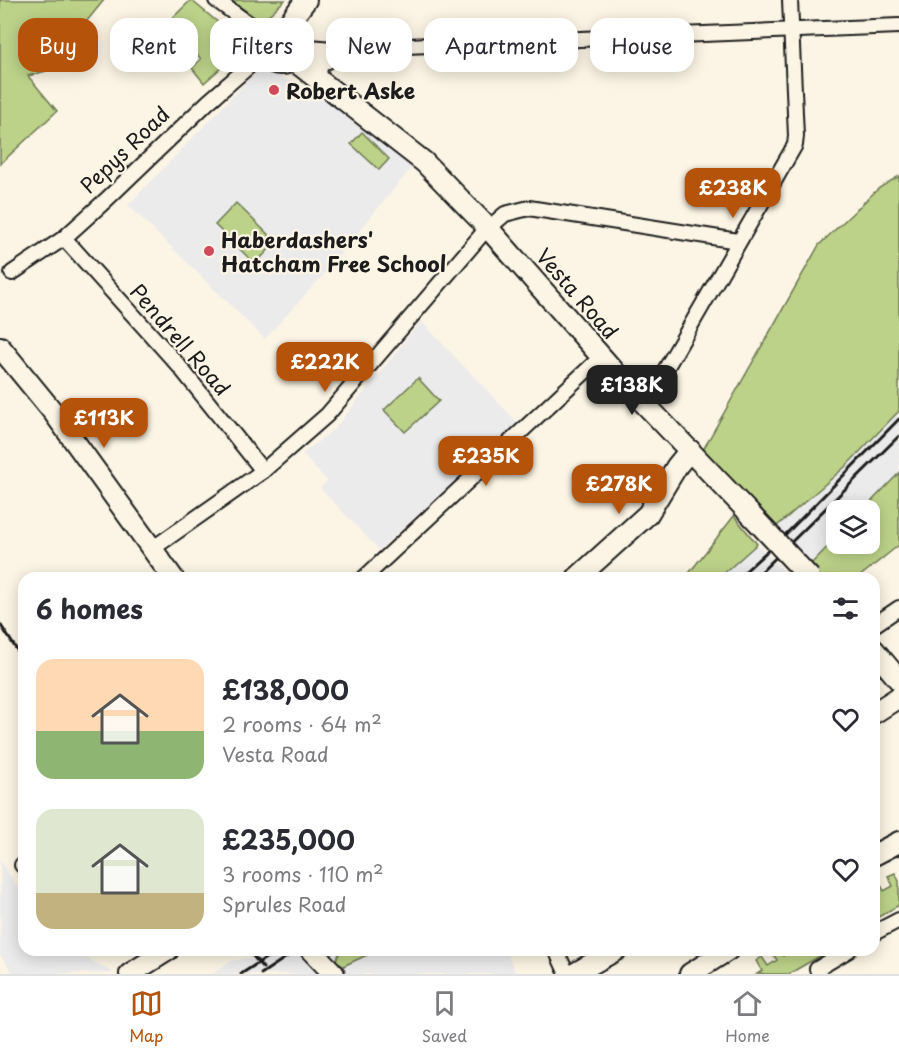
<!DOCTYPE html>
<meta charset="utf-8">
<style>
body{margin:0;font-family:"Playpen Sans",sans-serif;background:#f2f2f3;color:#2b2b33;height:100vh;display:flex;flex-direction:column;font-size:22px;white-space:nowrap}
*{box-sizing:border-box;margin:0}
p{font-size:20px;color:#7c7c81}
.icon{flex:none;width:33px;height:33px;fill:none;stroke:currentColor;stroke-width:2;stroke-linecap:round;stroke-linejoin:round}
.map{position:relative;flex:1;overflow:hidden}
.drawer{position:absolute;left:18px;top:572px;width:862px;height:384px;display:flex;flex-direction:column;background:#fff;border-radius:18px;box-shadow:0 3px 15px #0003}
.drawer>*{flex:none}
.guide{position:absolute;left:18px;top:18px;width:864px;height:54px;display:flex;gap:12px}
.buttons{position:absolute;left:826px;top:500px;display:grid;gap:12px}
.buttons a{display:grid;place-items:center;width:54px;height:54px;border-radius:12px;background:#fff;box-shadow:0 3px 15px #0003;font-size:30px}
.price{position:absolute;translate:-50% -51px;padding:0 14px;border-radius:12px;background:#b45309;color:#fff;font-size:20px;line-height:39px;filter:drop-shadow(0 2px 3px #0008)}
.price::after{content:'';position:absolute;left:50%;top:36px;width:18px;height:14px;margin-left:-9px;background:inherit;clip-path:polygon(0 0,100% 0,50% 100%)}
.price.active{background:#222;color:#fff}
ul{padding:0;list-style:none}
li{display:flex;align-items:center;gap:18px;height:150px;padding:0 18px}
li span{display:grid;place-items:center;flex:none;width:168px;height:120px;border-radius:18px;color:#555}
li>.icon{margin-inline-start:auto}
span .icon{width:72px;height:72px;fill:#fffc;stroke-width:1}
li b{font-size:26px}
h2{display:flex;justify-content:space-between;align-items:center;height:72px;padding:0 18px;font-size:26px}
.chip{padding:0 21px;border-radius:18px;background:#fff;box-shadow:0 3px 15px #0003;font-size:21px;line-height:54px}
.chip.active{background:#b45309;color:#fff}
.tabs{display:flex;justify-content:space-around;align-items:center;height:84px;border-top:2px solid #e1e1e2;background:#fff;font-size:16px;color:#7c7c81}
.tabs a{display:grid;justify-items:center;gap:3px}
.tabs .active{color:#b45309}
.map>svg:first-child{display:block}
.built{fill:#ecebec}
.green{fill:#bcd289;stroke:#6c7752;stroke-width:1.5}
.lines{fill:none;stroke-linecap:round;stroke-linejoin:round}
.street-casing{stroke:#1c1c1c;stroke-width:18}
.secondary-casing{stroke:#1c1c1c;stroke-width:24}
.street{stroke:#fcf5e5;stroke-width:14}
.secondary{stroke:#fcf5e5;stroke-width:20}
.rail{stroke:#1c1c1c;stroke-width:3}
.secondary-bridge-casing{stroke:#1c1c1c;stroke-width:24;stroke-linecap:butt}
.secondary-bridge{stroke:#fcf5e5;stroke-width:20}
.poi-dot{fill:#d1495b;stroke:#fcf5e5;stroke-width:2}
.labels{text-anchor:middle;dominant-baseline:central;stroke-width:4.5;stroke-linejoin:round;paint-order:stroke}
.poi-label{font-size:21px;font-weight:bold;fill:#1c1c1c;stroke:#fcf5e5;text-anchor:start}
.street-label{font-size:21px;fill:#1c1c1c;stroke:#fcf5e5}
</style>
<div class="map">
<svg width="899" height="974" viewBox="0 0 899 974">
<rect width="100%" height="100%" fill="#fcf5e5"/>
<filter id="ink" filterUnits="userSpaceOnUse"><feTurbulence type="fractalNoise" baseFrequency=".0167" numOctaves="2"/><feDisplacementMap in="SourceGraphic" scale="12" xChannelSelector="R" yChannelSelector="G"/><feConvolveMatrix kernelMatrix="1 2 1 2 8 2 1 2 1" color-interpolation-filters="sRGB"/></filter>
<g filter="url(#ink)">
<!-- built -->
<g class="built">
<path d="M261 71H270L325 100 413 166 324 274 265 339 128 205 253 75Z"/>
<path d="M421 321 519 424 379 550 320 488 327 481 302 454 335 428Z"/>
<path d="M899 411V473L863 510H837V537L810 565 777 526 846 466Z"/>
<path d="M757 544 788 575 785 578H720Z"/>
<path d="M0 860 24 897V950H72L114 973 14 974 0 955Z"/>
<path d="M268 950H341L336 960 330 954 314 968 318 974H213L231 961 260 956Z"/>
<path d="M378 950H506L516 974H347L341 967Z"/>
</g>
<!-- green -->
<g class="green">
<path d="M0 0H104L46 71 28 76 57 111 0 164Z"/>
<path d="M191 0 238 39 239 44 230 54 232 58 204 83 192 68 201 59 179 35 172 40 160 30Z"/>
<path d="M231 0H285L261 22Z"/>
<circle cx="281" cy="45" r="12"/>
<path d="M362 132 389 159 379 170 351 144Z"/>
<path d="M899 176V411L846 466 777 526 703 450 819 245 879 188Z"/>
<path d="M236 203 276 242 255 264 215 225Z"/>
<path d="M418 378 439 401 405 432 384 410Z"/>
<path d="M899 473V545L859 577H821L810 565 837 537V543H870V510H863Z"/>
<path d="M734 516 757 544 720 577H686Z"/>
<path d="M895 873 899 881V905L875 919V896L878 894 875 884 879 881 884 891 893 886 888 876Z"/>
<path d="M341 950H378L341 967 336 960Z"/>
<path d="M774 950H778L783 956 791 950H830L789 974H757L762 971 756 961 762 957 768 966 777 960 771 951Z"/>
</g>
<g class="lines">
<!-- street casing -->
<g class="street-casing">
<g id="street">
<path d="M216 0 266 36"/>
<path d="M299 46 332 49 899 26"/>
<path d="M64 238 179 366 263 471"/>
<path d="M12 273 64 238 106 200 208 102 264 53"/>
<path d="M646 403 795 145 796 136 790 0"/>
<path d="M152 549 263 471 327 415 483 233 505 214 529 208 738 241"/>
<path d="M364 578 601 357"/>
<path d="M874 625 899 608"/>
<path d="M22 865 24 864"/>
<path d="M874 933 899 920"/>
<path d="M556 950 567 974"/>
<path d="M819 974 817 969 849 950"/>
</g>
</g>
<!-- secondary casing -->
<g class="secondary-casing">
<g id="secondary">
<path d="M285 28 306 0"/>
<circle cx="281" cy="46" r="18"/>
<path d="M292 59 424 162 488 228 621 379 752 516"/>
<path d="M320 82 316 73 318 63 342 49"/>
<path d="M0 347 54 413 173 578"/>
<path d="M577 578 648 514 677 466 690 450"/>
<path d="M874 650 899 680"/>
<path d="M874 713 899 697"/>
<path d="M874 855 899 842"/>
<path d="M311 950 334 974"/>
<path d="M130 974 168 950"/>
<path d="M574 974 616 950"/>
<path d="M690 974 728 950"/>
</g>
</g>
<!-- street -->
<use href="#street" class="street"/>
<!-- secondary -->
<use href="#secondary" class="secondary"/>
<!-- rail -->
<g class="rail">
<path d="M738 578 788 532 899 419"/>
<path d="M755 578 899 436"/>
<path d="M0 624 24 661"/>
<path d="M248 950 263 968"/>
<path d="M241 974 278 950"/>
<path d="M261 974 297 950"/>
</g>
<!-- secondary-bridge casing -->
<g class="secondary-bridge-casing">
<path id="secondary-bridge" d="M752 516 810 578"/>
</g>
<!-- secondary-bridge -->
<use href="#secondary-bridge" class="secondary-bridge"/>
</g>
</g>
<!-- markers -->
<g class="poi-dot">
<circle cx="274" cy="90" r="6"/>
<circle cx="209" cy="251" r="6"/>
</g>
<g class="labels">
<!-- poi labels -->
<g class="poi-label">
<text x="286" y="90">Robert Aske</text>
<text x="221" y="239">Haberdashers'<tspan x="221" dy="24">Hatcham Free School</tspan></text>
</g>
<!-- street labels -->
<g class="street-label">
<text transform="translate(124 149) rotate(-44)">Pepys Road</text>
<text transform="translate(578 293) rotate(49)">Vesta Road</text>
<text transform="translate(181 339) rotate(49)">Pendrell Road</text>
</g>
</g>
</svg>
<div class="buttons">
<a><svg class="icon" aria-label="layers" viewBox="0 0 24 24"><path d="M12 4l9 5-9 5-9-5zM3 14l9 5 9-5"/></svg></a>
</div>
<b class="price" style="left:733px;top:219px">£238K</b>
<b class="price" style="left:325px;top:393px">£222K</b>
<b class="price active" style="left:632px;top:416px">£138K</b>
<b class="price" style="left:104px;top:449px">£113K</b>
<b class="price" style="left:486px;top:487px">£235K</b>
<b class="price" style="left:619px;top:515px">£278K</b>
<div class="guide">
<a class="chip active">Buy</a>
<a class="chip">Rent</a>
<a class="chip">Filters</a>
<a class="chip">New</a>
<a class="chip">Apartment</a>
<a class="chip">House</a>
</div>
<section class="drawer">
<h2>6 homes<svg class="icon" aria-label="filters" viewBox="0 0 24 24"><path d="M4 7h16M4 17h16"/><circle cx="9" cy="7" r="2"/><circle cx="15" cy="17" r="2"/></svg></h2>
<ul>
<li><span style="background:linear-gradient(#ffd9b3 60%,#8fb573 0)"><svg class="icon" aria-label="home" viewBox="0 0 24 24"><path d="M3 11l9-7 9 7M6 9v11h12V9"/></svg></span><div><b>£138,000</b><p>2 rooms · 64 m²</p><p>Vesta Road</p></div><svg class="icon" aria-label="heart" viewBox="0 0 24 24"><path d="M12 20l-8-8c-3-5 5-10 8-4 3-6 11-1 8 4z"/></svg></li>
<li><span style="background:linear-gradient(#dfe7d0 70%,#c2b280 0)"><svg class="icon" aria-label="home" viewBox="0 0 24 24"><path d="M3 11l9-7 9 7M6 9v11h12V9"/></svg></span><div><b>£235,000</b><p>3 rooms · 110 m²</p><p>Sprules Road</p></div><svg class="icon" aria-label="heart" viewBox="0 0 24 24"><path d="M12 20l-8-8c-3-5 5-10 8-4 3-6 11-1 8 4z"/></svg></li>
</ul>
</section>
</div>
<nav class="tabs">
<a class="active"><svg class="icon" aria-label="map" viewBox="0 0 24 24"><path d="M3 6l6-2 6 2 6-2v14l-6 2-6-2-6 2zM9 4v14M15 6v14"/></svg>Map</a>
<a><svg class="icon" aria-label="saved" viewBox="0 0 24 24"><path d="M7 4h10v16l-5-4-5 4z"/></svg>Saved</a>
<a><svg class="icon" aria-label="home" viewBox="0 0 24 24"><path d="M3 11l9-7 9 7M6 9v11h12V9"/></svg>Home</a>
</nav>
